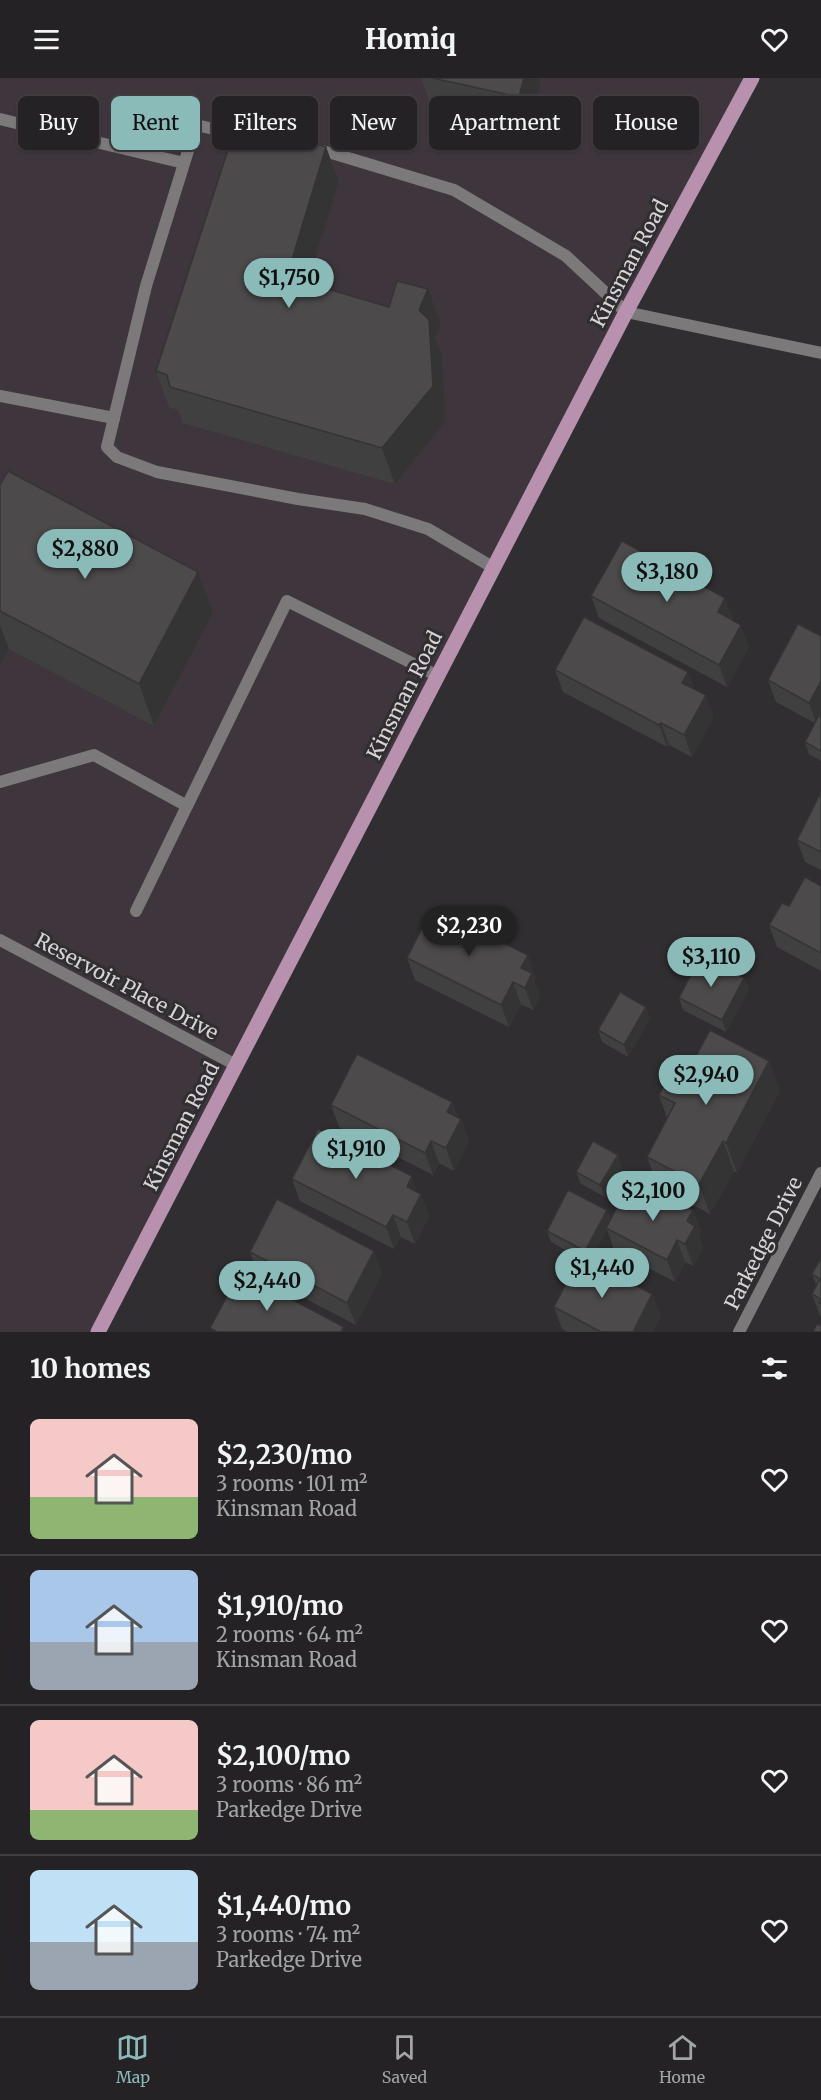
<!DOCTYPE html>
<meta charset="utf-8">
<style>
body{margin:0;font-family:Merriweather,serif;background:#2c2a2c;color:#f1f3f6;height:100vh;display:flex;flex-direction:column;font-size:22px;white-space:nowrap}
*{box-sizing:border-box;margin:0}
p{font-size:20px;color:#a3a4a6}
.icon{flex:none;width:33px;height:33px;fill:none;stroke:currentColor;stroke-width:2;stroke-linecap:round;stroke-linejoin:round}
.map{position:relative;height:1254px;overflow:hidden}
.side{display:flex;flex-direction:column;background:#242224;flex:1}
.side>*{flex:none}
.guide{position:absolute;left:18px;top:18px;width:786px;height:54px;display:flex;gap:12px}
.price{position:absolute;translate:-50% -51px;padding:0 14px;border-radius:21px;background:#8bbbb9;color:#111;font-size:20px;line-height:39px;filter:drop-shadow(0 2px 3px #0008)}
.price::after{content:'';position:absolute;left:50%;top:36px;width:18px;height:14px;margin-left:-9px;background:inherit;clip-path:polygon(0 0,100% 0,50% 100%)}
.price.on{background:#222;color:#fff}
ul{padding:0;list-style:none}
li{display:flex;align-items:center;gap:18px;height:150px;padding:0 30px}
li+li{border-top:2px solid #413f41}
li span{display:grid;place-items:center;flex:none;width:168px;height:120px;border-radius:9px;color:#555}
li>.icon{margin-inline-start:auto}
span .icon{width:72px;height:72px;fill:#fffc;stroke-width:1}
li b{font-size:26px}
h2{display:flex;justify-content:space-between;align-items:center;height:72px;padding:0 30px;font-size:26px}
.tag{padding:0 21px;border-radius:9px;background:#242224;box-shadow:0 2px 4px #0004,0 0 0 2px #413f41;font-size:21px;line-height:54px}
.tag.on{background:#8bbbb9;color:#111}
header{display:flex;justify-content:space-between;align-items:center;height:78px;padding:0 30px;background:#242224;font-size:27px;font-weight:800}
.tab-bar{display:flex;justify-content:space-around;align-items:center;height:84px;border-top:2px solid #413f41;background:#242224;font-size:16px;color:#a3a4a6}
.tab-bar a{display:grid;justify-items:center;gap:3px}
.tab-bar .on{color:#8bbbb9}
.map>svg:first-child{display:block}
.built{fill:#3e363c}
.lines{fill:none;stroke-linecap:round;stroke-linejoin:round}
.service{stroke:#7c797b;stroke-width:12}
.minor{stroke:#7c797b;stroke-width:12}
.primary{stroke:#b791ad;stroke-width:15}
.wall{fill:#414040}
.shaded-wall{fill:#353434}
.building{fill:#4c4a4b;stroke:#353434;stroke-width:1.5}
.labels{text-anchor:middle;dominant-baseline:central;stroke-width:6;stroke-linejoin:round;paint-order:stroke}
.street-label{font-size:20px;fill:#d6d4d5;stroke:#302e30}
</style>
<header><svg class="icon" aria-label="menu" viewBox="0 0 24 24"><path d="M4 6h16M4 12h16M4 18h16"/></svg>Homiq<svg class="icon" aria-label="heart" viewBox="0 0 24 24"><path d="M12 20l-8-8c-3-5 5-10 8-4 3-6 11-1 8 4z"/></svg></header>
<div class="map">
<svg width="821" height="1254" viewBox="0 0 821 1254">
<rect width="100%" height="100%" fill="#302e30"/>
<!-- built -->
<path class="built" d="M0 0H752L98 1254H0Z"/>
<g class="lines">
<!-- service -->
<g class="service">
<path d="M0 41 184 85"/>
<path d="M249 59 196 47 146 208 107 369 117 379 157 394 298 421 365 431 428 451 494 490"/>
<path d="M313 71 335 76 454 112 566 178 626 234"/>
<path d="M0 318 114 340"/>
<path d="M0 704 94 677 187 728 287 523 438 598"/>
<path d="M136 833 187 728"/>
</g>
<!-- minor -->
<g class="minor">
<path d="M626 234 821 275"/>
<path d="M0 862 236 987"/>
<path d="M739 1254 821 1095"/>
</g>
<!-- primary -->
<path class="primary" d="M98 1254 626 234 752 0"/>
</g>
<!-- wall -->
<g class="wall">
<path d="M421 0H541L530 49 431 27Z"/>
<path d="M326 69 339 104 309 201 311 207 441 247 435 260 442 278 446 343 395 406 183 345 178 332 169 329 156 293Z"/>
<path d="M0 407 198 494 213 535 154 648 9 571 0 587Z"/>
<path d="M591 518 734 542 733 543 749 569 727 609 599 540Z"/>
<path d="M821 558V683L809 676 805 664 815 645 776 624 768 602Z"/>
<path d="M555 592 688 594 694 611 714 639 692 679 669 667 667 669 563 614Z"/>
<path d="M821 714V792L805 784 797 762Z"/>
<path d="M821 808V893L777 869 769 847 789 828Z"/>
<path d="M407 880 536 900 534 902 540 917 533 932 521 926 509 949 415 902Z"/>
<path d="M744 900 749 911 726 954 683 932 679 920Z"/>
<path d="M650 940 628 979 602 964 598 952Z"/>
<path d="M769 983 780 1013 737 1095 734 1093 710 1136 658 1109 647 1079 667 1040 659 1017 685 999Z"/>
<path d="M452 1024 458 1040 461 1041 469 1063 454 1093 439 1085 433 1097 339 1049 331 1027Z"/>
<path d="M622 1088 605 1119 581 1106 576 1094Z"/>
<path d="M292 1101 417 1114 421 1116 429 1138 415 1166 401 1159 394 1171 300 1123Z"/>
<path d="M607 1132 611 1142 629 1132H693L701 1154 699 1158 703 1170 693 1188 685 1184 675 1204 614 1172 607 1151 590 1183 652 1216 661 1238 652 1254H567L562 1251 554 1229 579 1180 551 1164 547 1153Z"/>
<path d="M250 1174 382 1195 356 1247 258 1196Z"/>
<path d="M821 1180V1239L820 1238 812 1216 816 1207 812 1196Z"/>
</g>
<!-- shaded-wall -->
<g class="shaded-wall">
<path d="M524 0H541L530 49 519 19Z"/>
<path d="M326 69 339 104 309 201 319 229 290 188Z"/>
<path d="M428 211 441 247 435 260 442 278 446 343 395 406 382 370 419 232Z"/>
<path d="M198 494 213 535 154 648 139 606Z"/>
<path d="M725 520 734 542 726 556 718 534Z"/>
<path d="M0 547 9 571 0 587Z"/>
<path d="M741 547 749 569 727 609 719 587Z"/>
<path d="M688 594 696 616 682 605Z"/>
<path d="M821 603V640L817 647 809 625Z"/>
<path d="M706 617 714 639 692 679 684 657Z"/>
<path d="M661 645 669 667 667 669 659 647Z"/>
<path d="M528 877 536 900 534 902 540 917 533 932 525 910 521 890Z"/>
<path d="M744 900 749 911 726 954 722 942Z"/>
<path d="M513 904 521 926 509 949 501 927Z"/>
<path d="M646 929 650 940 628 979 624 967Z"/>
<path d="M769 983 780 1013 737 1095 726 1065Z"/>
<path d="M452 1024 459 1044 461 1041 469 1063 454 1093 446 1070 447 1034Z"/>
<path d="M431 1063 439 1085 433 1097 425 1075Z"/>
<path d="M723 1063 734 1093 710 1136 699 1106Z"/>
<path d="M618 1077 622 1088 605 1119 600 1107Z"/>
<path d="M412 1098 419 1119 421 1116 429 1138 415 1166 407 1144V1109Z"/>
<path d="M607 1132 611 1144 589 1185 585 1173Z"/>
<path d="M693 1132 701 1154 699 1158 703 1170 693 1188 685 1166 687 1143Z"/>
<path d="M393 1137 401 1159 394 1171 386 1149Z"/>
<path d="M677 1162 685 1184 675 1204 667 1182Z"/>
<path d="M374 1173 382 1195 356 1247 347 1225Z"/>
<path d="M652 1216 661 1238 652 1254H633Z"/>
</g>
<!-- building -->
<g class="building">
<path d="M432 0H524L519 19Z"/>
<path d="M239 38 326 69 290 188 307 193 304 204 389 229 397 203 428 211 419 232 429 242 433 308 382 370 170 309 167 297 156 293Z"/>
<path d="M8 393 198 494 139 606 0 533V407Z"/>
<path d="M622 463 725 520 718 534 741 547 719 587 591 518Z"/>
<path d="M584 539 688 594 682 605 706 617 684 657 661 645 659 647 555 592Z"/>
<path d="M798 546 821 558V603L809 625 768 602Z"/>
<path d="M819 637 821 638V673L805 664Z"/>
<path d="M821 714V774L797 762Z"/>
<path d="M805 799 821 808V875L769 847 782 825 789 828Z"/>
<path d="M432 830 528 877 521 890 532 895 525 910 513 904 501 927 407 880Z"/>
<path d="M701 877 744 900 722 942 679 920Z"/>
<path d="M620 914 646 929 624 967 598 952Z"/>
<path d="M710 952 769 983 726 1065 723 1063 699 1106 647 1079 675 1025 659 1017 672 992 685 999Z"/>
<path d="M357 976 452 1024 447 1034 461 1041 446 1070 431 1063 425 1075 331 1027Z"/>
<path d="M318 1051 412 1098 407 1109 421 1116 407 1144 393 1137 386 1149 292 1101Z"/>
<path d="M593 1063 618 1077 600 1107 576 1094Z"/>
<path d="M642 1106 693 1132 687 1143 695 1148 685 1166 677 1162 667 1182 606 1150 619 1126 629 1132Z"/>
<path d="M568 1112 607 1132 585 1173 547 1153Z"/>
<path d="M277 1121 374 1173 347 1225 250 1174Z"/>
<path d="M580 1178 652 1216 633 1254H601L554 1229Z"/>
<path d="M821 1180V1226L819 1225 821 1221 812 1216 820 1201 812 1196Z"/>
<path d="M240 1194 344 1249 341 1254H217L210 1250Z"/>
<path d="M817 1246 821 1248V1254H813Z"/>
</g>
<g class="labels">
<!-- street labels -->
<g class="street-label">
<text transform="translate(629 185) rotate(-62)">Kinsman Road</text>
<text transform="translate(404 617) rotate(-63)">Kinsman Road</text>
<text transform="translate(127 908) rotate(28)">Reservoir Place Drive</text>
<text transform="translate(181 1048) rotate(-63)">Kinsman Road</text>
<text transform="translate(763 1165) rotate(-63)">Parkedge Drive</text>
</g>
</g>
</svg>
<b class="price" style="left:289px;top:231px">$1,750</b>
<b class="price" style="left:85px;top:502px">$2,880</b>
<b class="price" style="left:667px;top:525px">$3,180</b>
<b class="price on" style="left:469px;top:879px">$2,230</b>
<b class="price" style="left:711px;top:910px">$3,110</b>
<b class="price" style="left:706px;top:1028px">$2,940</b>
<b class="price" style="left:356px;top:1102px">$1,910</b>
<b class="price" style="left:653px;top:1144px">$2,100</b>
<b class="price" style="left:602px;top:1221px">$1,440</b>
<b class="price" style="left:267px;top:1234px">$2,440</b>
<div class="guide">
<a class="tag">Buy</a>
<a class="tag on">Rent</a>
<a class="tag">Filters</a>
<a class="tag">New</a>
<a class="tag">Apartment</a>
<a class="tag">House</a>
</div>
</div>
<section class="side">
<h2>10 homes<svg class="icon" aria-label="filters" viewBox="0 0 24 24"><path d="M4 7h16M4 17h16"/><circle cx="9" cy="7" r="2"/><circle cx="15" cy="17" r="2"/></svg></h2>
<ul>
<li><span style="background:linear-gradient(#f6c9c9 65%,#8fb573 0)"><svg class="icon" aria-label="home" viewBox="0 0 24 24"><path d="M3 11l9-7 9 7M6 9v11h12V9"/></svg></span><div><b>$2,230/mo</b><p>3 rooms · 101 m²</p><p>Kinsman Road</p></div><svg class="icon" aria-label="heart" viewBox="0 0 24 24"><path d="M12 20l-8-8c-3-5 5-10 8-4 3-6 11-1 8 4z"/></svg></li>
<li><span style="background:linear-gradient(#a9c7e8 60%,#9aa5b1 0)"><svg class="icon" aria-label="home" viewBox="0 0 24 24"><path d="M3 11l9-7 9 7M6 9v11h12V9"/></svg></span><div><b>$1,910/mo</b><p>2 rooms · 64 m²</p><p>Kinsman Road</p></div><svg class="icon" aria-label="heart" viewBox="0 0 24 24"><path d="M12 20l-8-8c-3-5 5-10 8-4 3-6 11-1 8 4z"/></svg></li>
<li><span style="background:linear-gradient(#f6c9c9 75%,#8fb573 0)"><svg class="icon" aria-label="home" viewBox="0 0 24 24"><path d="M3 11l9-7 9 7M6 9v11h12V9"/></svg></span><div><b>$2,100/mo</b><p>3 rooms · 86 m²</p><p>Parkedge Drive</p></div><svg class="icon" aria-label="heart" viewBox="0 0 24 24"><path d="M12 20l-8-8c-3-5 5-10 8-4 3-6 11-1 8 4z"/></svg></li>
<li><span style="background:linear-gradient(#bfe0f5 60%,#9aa5b1 0)"><svg class="icon" aria-label="home" viewBox="0 0 24 24"><path d="M3 11l9-7 9 7M6 9v11h12V9"/></svg></span><div><b>$1,440/mo</b><p>3 rooms · 74 m²</p><p>Parkedge Drive</p></div><svg class="icon" aria-label="heart" viewBox="0 0 24 24"><path d="M12 20l-8-8c-3-5 5-10 8-4 3-6 11-1 8 4z"/></svg></li>
</ul>
</section>
<nav class="tab-bar">
<a class="on"><svg class="icon" aria-label="map" viewBox="0 0 24 24"><path d="M3 6l6-2 6 2 6-2v14l-6 2-6-2-6 2zM9 4v14M15 6v14"/></svg>Map</a>
<a><svg class="icon" aria-label="saved" viewBox="0 0 24 24"><path d="M7 4h10v16l-5-4-5 4z"/></svg>Saved</a>
<a><svg class="icon" aria-label="home" viewBox="0 0 24 24"><path d="M3 11l9-7 9 7M6 9v11h12V9"/></svg>Home</a>
</nav>
